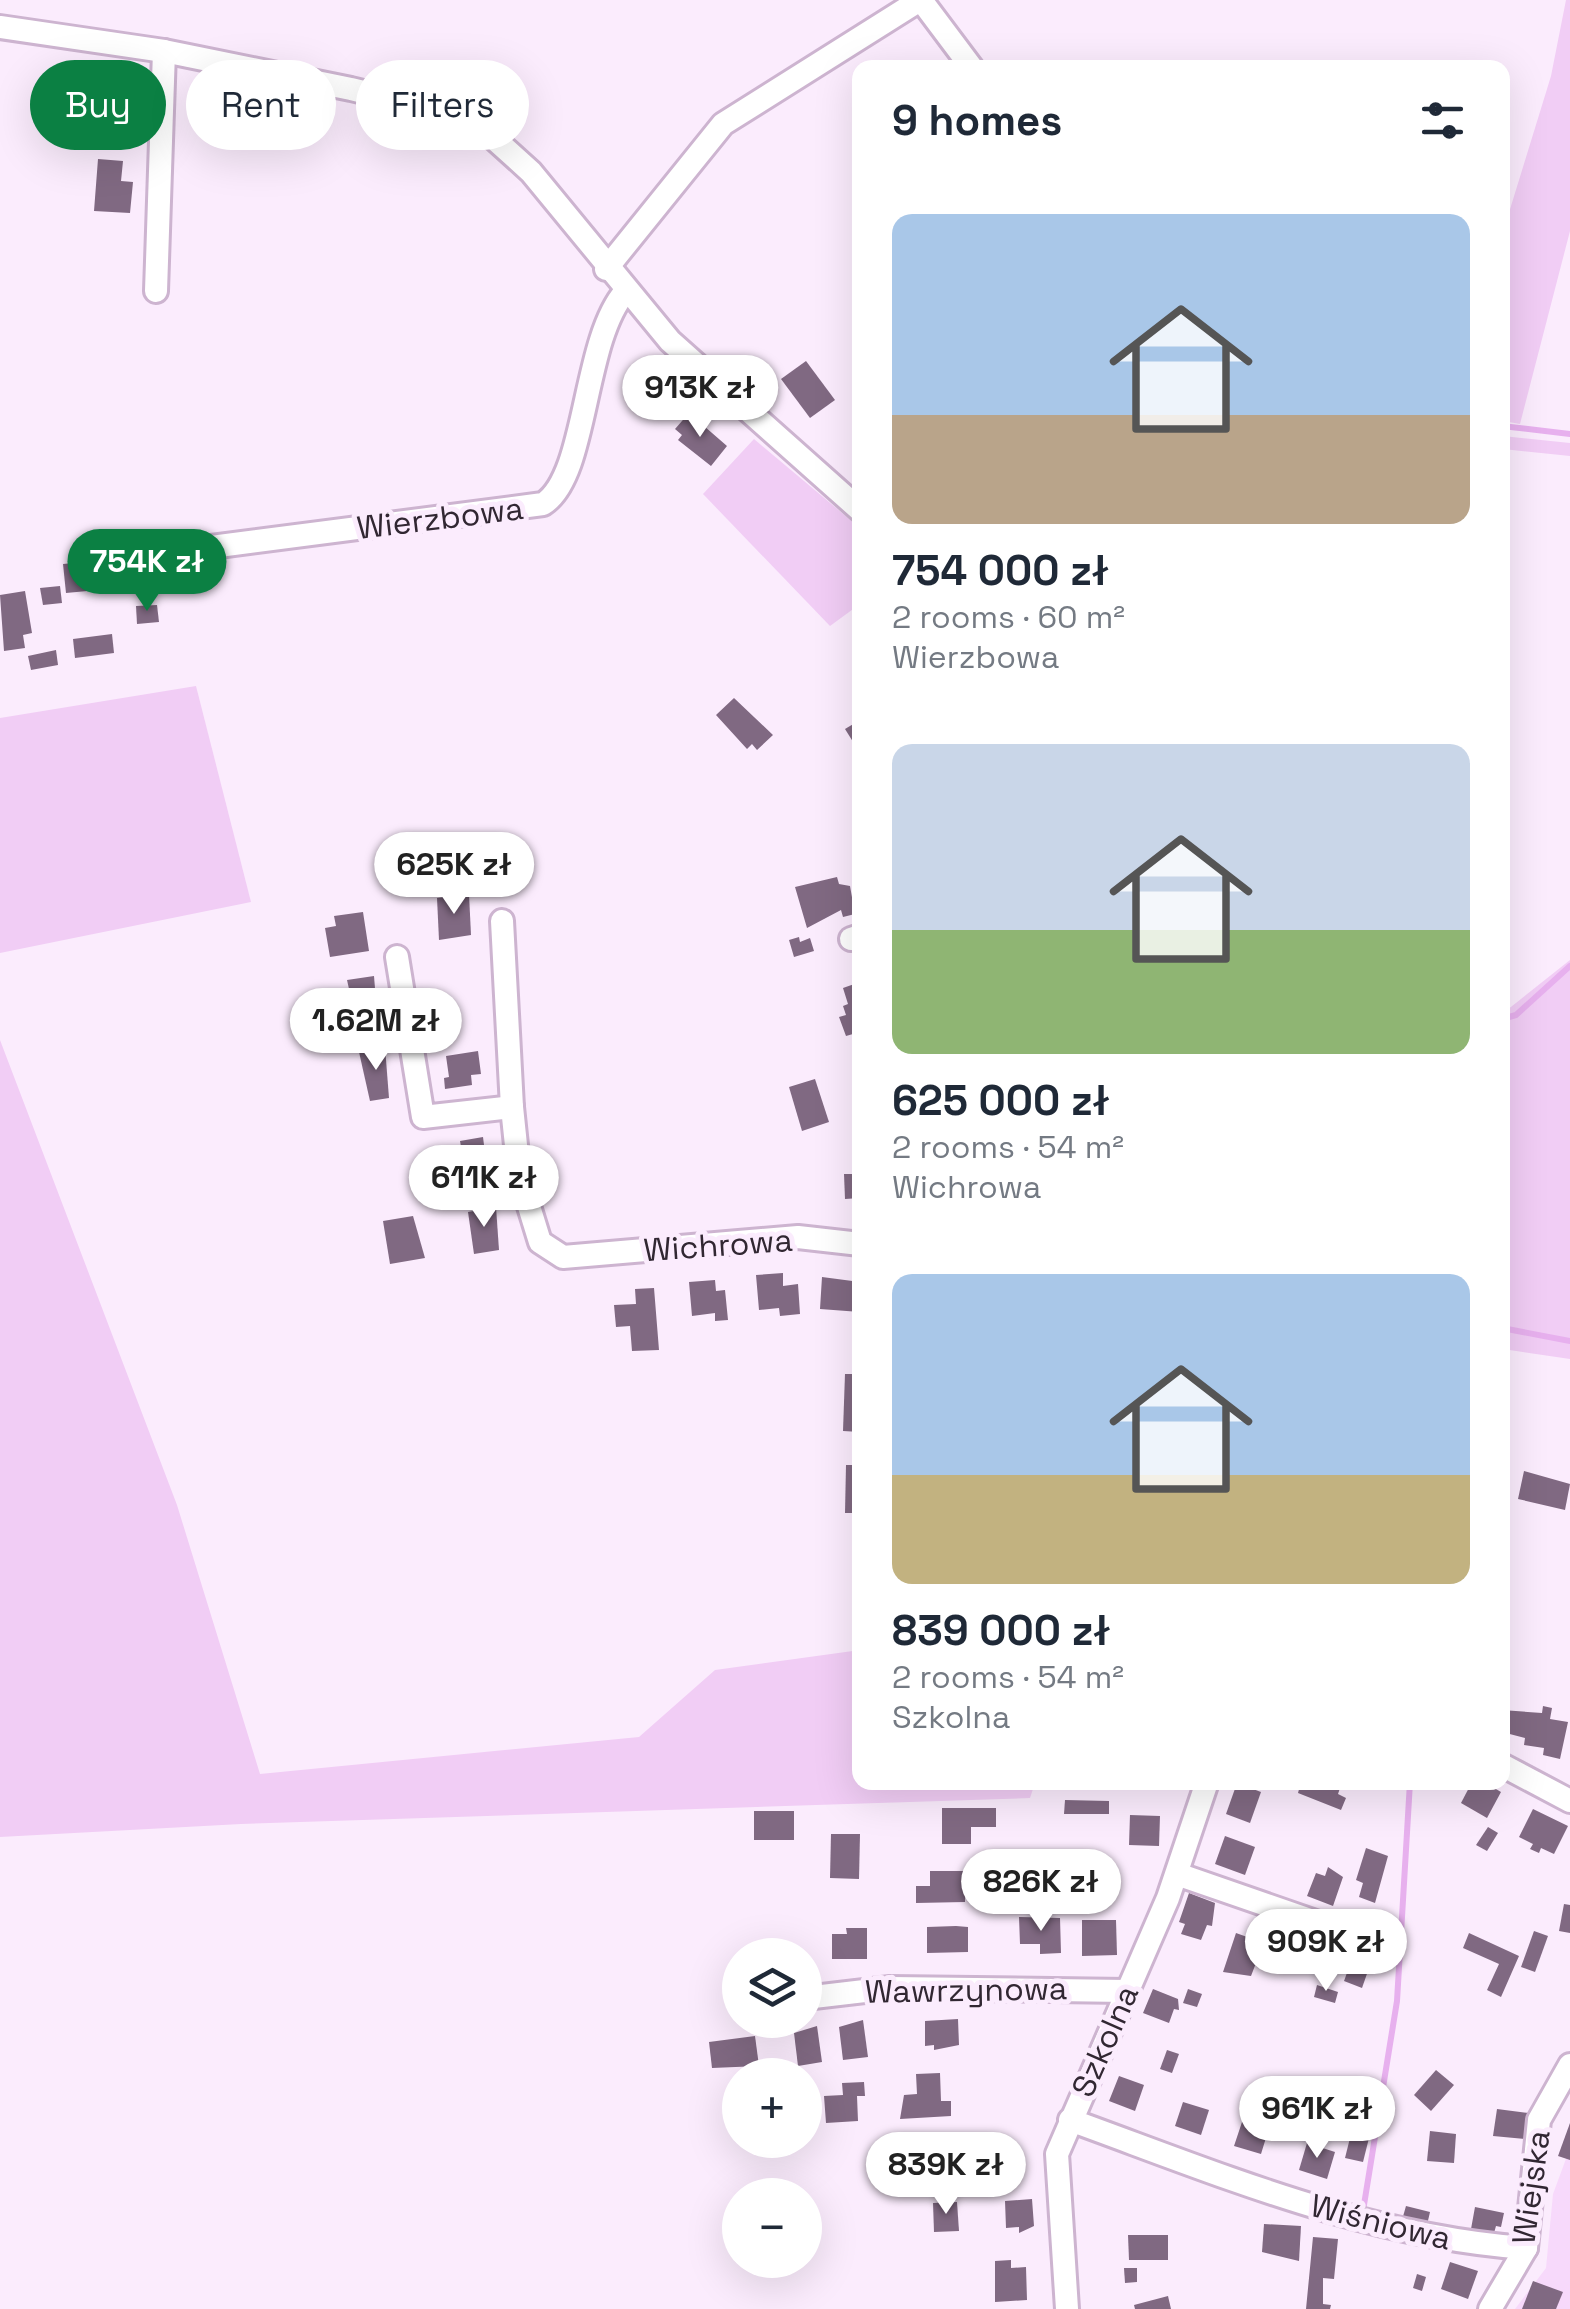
<!DOCTYPE html>
<meta charset="utf-8">
<style>
body{margin:0;font-family:"Space Grotesk",sans-serif;background:#f6f6f7;color:#1f2937;height:100vh;display:flex;flex-direction:column;font-size:38px;white-space:nowrap}
*{box-sizing:border-box;margin:0}
p{font-size:32px;color:#747a83}
.icon{flex:none;width:55px;height:55px;fill:none;stroke:currentColor;stroke-width:2;stroke-linecap:round;stroke-linejoin:round}
.map{position:relative;flex:1;overflow:hidden}
.details{position:absolute;left:852px;top:60px;width:658px;height:1730px;display:flex;flex-direction:column;background:#fff;border-radius:20px;box-shadow:0 10px 40px #0002}
.details>*{flex:none}
.guide{position:absolute;left:30px;top:60px;width:672px;height:90px;display:flex;gap:20px}
.tools{position:absolute;left:722px;top:1938px;display:grid;gap:20px}
.tools a{display:grid;place-items:center;width:100px;height:100px;border-radius:50%;background:#fff;box-shadow:0 10px 40px #0002;font-size:50px}
.price{position:absolute;translate:-50% -85px;padding:0 22px;border-radius:35px;background:#fff;color:#222;font-size:32px;line-height:65px;filter:drop-shadow(0 2px 5px #0008)}
.price::after{content:'';position:absolute;left:50%;top:60px;width:30px;height:22px;margin-left:-15px;background:inherit;clip-path:polygon(0 0,100% 0,50% 100%)}
.price.on{background:#0b8043;color:#fff}
ul{padding:0;list-style:none}
li{display:grid;align-content:center;gap:20px;height:530px;padding:0 40px}
li span{display:grid;place-items:center;height:310px;border-radius:20px;color:#555}
li>.icon{margin-inline-start:auto}
span .icon{width:180px;height:180px;fill:#fffc;stroke-width:1}
li b{font-size:42px}
h2{display:flex;justify-content:space-between;align-items:center;height:120px;padding:0 40px;font-size:42px}
.pill{padding:0 35px;border-radius:45px;background:#fff;box-shadow:0 10px 40px #0002;font-size:35px;line-height:90px}
.pill.on{background:#0b8043;color:#fff}
.map>svg:first-child{display:block}
.built{fill:#f7d9fb}
.green{fill:#f1cdf5}
.lines{fill:none;stroke-linecap:round;stroke-linejoin:round}
.stream{stroke:#e7b0ee;stroke-width:6}
.building{fill:#806982}
.street-casing{stroke:#cdb4d0;stroke-width:28}
.street{stroke:#fff;stroke-width:22}
.labels{text-anchor:middle;dominant-baseline:central;stroke-width:10;stroke-linejoin:round;paint-order:stroke}
.street-label{font-size:32px;fill:#312732;stroke:#fbecfd}
</style>
<div class="map">
<svg width="1570" height="2309" viewBox="0 0 1570 2309">
<rect width="100%" height="100%" fill="#fbecfd"/>
<!-- built -->
<path class="built" d="M1570 2148V2309H1515L1546 2268 1553 2194Z"/>
<!-- green -->
<g class="green">
<path d="M1566 0H1570V231L1520 424 1503 421V232L1551 76Z"/>
<path d="M1503 436 1570 443V456L1503 449Z"/>
<path d="M754 439 860 528V604L830 626 703 494Z"/>
<path d="M196 686 251 902 0 953V718Z"/>
<path d="M1570 960V1359L1503 1349 1502 1014Z"/>
<path d="M0 1040 177 1505 260 1774 639 1737 715 1670 860 1650V1782L1035 1783 1030 1798 241 1824 0 1837Z"/>
</g>
<g class="lines">
<!-- stream -->
<g class="stream">
<path d="M1502 426 1570 434"/>
<path d="M1502 1019 1516 1015 1570 966"/>
<path d="M1502 1328 1570 1341"/>
<path d="M1363 2211 1397 2001 1410 1782"/>
</g>
</g>
<!-- building -->
<g class="building">
<path d="M84 90 112 92 111 112 105 111 104 121 87 120Z"/>
<path d="M98 159 123 161 121 181 133 182 130 213 94 211Z"/>
<path d="M806 361 835 400 810 418 781 379Z"/>
<path d="M689 413 727 446 711 466 678 440 682 435 675 429Z"/>
<path d="M95 561 98 590 66 593 63 564Z"/>
<path d="M60 586 62 603 43 605 40 588Z"/>
<path d="M25 591 32 633 23 635 25 648 4 651 0 595Z"/>
<path d="M157 605 159 622 137 624 136 606Z"/>
<path d="M112 634 114 653 75 658 73 639Z"/>
<path d="M56 650 58 665 31 670 28 656Z"/>
<path d="M734 698 773 735 757 750 752 744 747 749 716 715Z"/>
<path d="M860 720V753L845 729Z"/>
<path d="M837 877 839 884 850 886 855 914 843 917 841 910 807 928 795 887Z"/>
<path d="M469 894 471 935 439 940 437 898Z"/>
<path d="M363 912 369 951 330 957 325 928 336 926 334 916Z"/>
<path d="M799 937 800 942 810 938 814 951 794 957 789 940Z"/>
<path d="M374 976 378 1026 358 1029 347 980Z"/>
<path d="M860 982V1032L846 1036 839 1017 846 1015 843 1006 848 1004 843 988Z"/>
<path d="M385 1047 389 1098 370 1101 359 1052Z"/>
<path d="M478 1051 481 1074 471 1075 472 1085 445 1089 444 1078 449 1077 446 1056Z"/>
<path d="M815 1079 829 1122 802 1131 789 1087Z"/>
<path d="M483 1137 489 1184 468 1187 460 1141Z"/>
<path d="M844 1174H860V1198L845 1199Z"/>
<path d="M496 1207 499 1250 474 1254 468 1212Z"/>
<path d="M413 1216 425 1258 390 1264 383 1221Z"/>
<path d="M783 1273V1286L798 1284 800 1314 780 1316 779 1308 759 1310 756 1275Z"/>
<path d="M822 1277 860 1282V1312L820 1309Z"/>
<path d="M715 1280 716 1291 725 1290 728 1320 715 1321V1313L692 1316 689 1282Z"/>
<path d="M654 1288 659 1350 632 1351 630 1326 616 1327 614 1305 636 1304 635 1289Z"/>
<path d="M845 1374H860V1432L843 1431Z"/>
<path d="M846 1465H860V1513H845Z"/>
<path d="M1524 1471 1570 1484 1565 1510 1518 1499Z"/>
<path d="M1543 1706 1552 1708 1550 1719 1568 1722 1560 1759 1543 1755 1544 1748 1524 1745 1525 1738 1502 1732V1710L1542 1713Z"/>
<path d="M1301 1782H1342L1338 1794 1346 1798 1341 1810 1298 1793Z"/>
<path d="M1472 1782H1484L1501 1792 1487 1818 1461 1803Z"/>
<path d="M1237 1783 1261 1792 1250 1823 1226 1814Z"/>
<path d="M1065 1800 1109 1801V1814H1064Z"/>
<path d="M942 1808H996V1827H971V1844H942Z"/>
<path d="M1533 1809 1568 1826 1554 1854 1541 1848 1539 1853 1530 1849 1533 1844 1519 1837Z"/>
<rect x="754" y="1811" width="40" height="29"/>
<path d="M1130 1815 1160 1816 1159 1846 1129 1845Z"/>
<path d="M1488 1827 1498 1833 1487 1851 1476 1845Z"/>
<path d="M831 1834H860L859 1879 830 1878Z"/>
<path d="M1225 1836 1255 1847 1245 1875 1215 1864Z"/>
<path d="M1366 1848 1388 1856 1375 1903 1359 1897 1363 1883 1356 1880Z"/>
<path d="M1328 1867 1343 1877 1333 1906 1307 1896 1316 1873 1325 1876Z"/>
<path d="M930 1871H975L976 1885H965V1902L916 1903V1886H930Z"/>
<path d="M1189 1893 1215 1903 1212 1926 1207 1925 1201 1940 1181 1934 1185 1924 1179 1922Z"/>
<path d="M1564 1904 1570 1905V1933L1559 1931Z"/>
<path d="M1019 1917 1060 1918 1061 1953 1040 1954V1944H1020Z"/>
<path d="M1082 1920H1116L1117 1955 1082 1956Z"/>
<path d="M956 1926 968 1927V1952L927 1953V1927Z"/>
<path d="M846 1928H867V1959H832V1934H847Z"/>
<path d="M1253 1929 1272 1935 1262 1965 1256 1963 1251 1976 1223 1972 1236 1933 1250 1938Z"/>
<path d="M1534 1931 1548 1936 1535 1972 1521 1967Z"/>
<path d="M1294 1932 1331 1944 1321 1972 1285 1959Z"/>
<path d="M1469 1933 1519 1956 1501 1997 1487 1990 1499 1964 1463 1948Z"/>
<path d="M1351 1962 1369 1968 1362 1988 1344 1981Z"/>
<path d="M1317 1985 1338 1992 1335 2003 1314 1997Z"/>
<path d="M1153 1989 1178 1999 1179 2010 1174 2009 1169 2023 1143 2013Z"/>
<path d="M1188 1989 1202 1994 1197 2007 1183 2003Z"/>
<path d="M958 2019 959 2045 934 2050V2045L925 2046V2021Z"/>
<path d="M863 2020 868 2057 843 2060 839 2027Z"/>
<path d="M817 2026 822 2062 798 2066 794 2033Z"/>
<path d="M755 2036 759 2066 712 2068 709 2042Z"/>
<path d="M1167 2050 1179 2054 1172 2073 1160 2069Z"/>
<path d="M1436 2070 1454 2085 1431 2111 1414 2095Z"/>
<path d="M940 2073 941 2101H951V2116L900 2119 904 2095 917 2094 916 2074Z"/>
<path d="M1119 2076 1144 2085 1135 2111 1109 2101Z"/>
<path d="M864 2082 865 2096H857L858 2121 826 2123 824 2096 843 2095 842 2083Z"/>
<path d="M1267 2097 1295 2105 1292 2119 1263 2110Z"/>
<path d="M1183 2102 1209 2110 1201 2135 1175 2126Z"/>
<path d="M1497 2109 1529 2113 1525 2139 1493 2136Z"/>
<path d="M1253 2115 1267 2119 1265 2126 1269 2128 1261 2154 1234 2146 1243 2119 1251 2122Z"/>
<path d="M1570 2123V2160L1558 2156Z"/>
<path d="M1430 2131 1456 2134 1454 2163 1427 2161Z"/>
<path d="M1351 2134 1369 2138 1363 2162 1345 2158Z"/>
<path d="M1307 2143 1335 2152 1327 2179 1299 2170Z"/>
<path d="M1032 2199 1034 2226 1019 2233V2227L1006 2228 1005 2201Z"/>
<path d="M957 2202 959 2231 934 2232 933 2203Z"/>
<path d="M1406 2206 1430 2212 1427 2225 1402 2220Z"/>
<path d="M1475 2207 1504 2213 1501 2227 1496 2226 1494 2233 1471 2229Z"/>
<path d="M1264 2224 1301 2226 1299 2261 1262 2252Z"/>
<path d="M1128 2235H1168V2260H1129Z"/>
<path d="M1313 2237 1338 2239 1334 2279 1323 2278V2304L1331 2305 1330 2309H1306Z"/>
<path d="M1011 2260V2268L1026 2267 1027 2300 995 2302V2261Z"/>
<path d="M1450 2262 1478 2271 1468 2299 1441 2289Z"/>
<path d="M1124 2268H1137V2282L1125 2283Z"/>
<path d="M1417 2274 1426 2277 1422 2291 1413 2288Z"/>
<path d="M1533 2281 1563 2292 1556 2309H1522Z"/>
<path d="M1168 2296 1171 2309H1135L1134 2305Z"/>
</g>
<g class="lines">
<!-- street casing -->
<g class="street-casing">
<g id="street">
<path d="M921 0 972 68"/>
<path d="M0 27 164 51 351 89 443 111 489 134 531 172 670 341 860 510"/>
<path d="M606 269 723 124 920 0"/>
<path d="M156 291 164 51"/>
<path d="M165 553 543 504C588 476 582 342 625 292"/>
<path d="M502 921 512 1107"/>
<path d="M851 939 860 936"/>
<path d="M397 957 423 1117 512 1107 519 1174 540 1242 563 1257 798 1237 860 1244"/>
<path d="M1502 1765 1570 1801"/>
<path d="M1177 1874 1379 1944"/>
<path d="M805 1998 890 1988 1127 1991"/>
<path d="M1070 2120C1219 2174 1367 2237 1526 2248"/>
<path d="M1067 2309 1057 2154 1168 1898 1207 1782"/>
<path d="M1490 2309 1526 2248 1539 2120 1570 2065"/>
</g>
</g>
<!-- street -->
<use href="#street" class="street"/>
</g>
<g class="labels">
<!-- street labels -->
<g class="street-label">
<text transform="translate(440 518) rotate(-7)">Wierzbowa</text>
<text transform="translate(718 1245) rotate(-4)">Wichrowa</text>
<text transform="translate(966 1990) rotate(-1)">Wawrzynowa</text>
<text transform="translate(1105 2041) rotate(-66)">Szkolna</text>
<text transform="translate(1531 2187) rotate(-82)">Wiejska</text>
<text transform="translate(1381 2222) rotate(14)">Wiśniowa</text>
</g>
</g>
</svg>
<div class="tools">
<a><svg class="icon" aria-label="layers" viewBox="0 0 24 24"><path d="M12 4l9 5-9 5-9-5zM3 14l9 5 9-5"/></svg></a>
<a>+</a>
<a>−</a>
</div>
<b class="price" style="left:700px;top:440px">913K zł</b>
<b class="price on" style="left:147px;top:614px">754K zł</b>
<b class="price" style="left:454px;top:917px">625K zł</b>
<b class="price" style="left:376px;top:1073px">1.62M zł</b>
<b class="price" style="left:484px;top:1230px">611K zł</b>
<b class="price" style="left:1041px;top:1934px">826K zł</b>
<b class="price" style="left:1326px;top:1994px">909K zł</b>
<b class="price" style="left:1317px;top:2161px">961K zł</b>
<b class="price" style="left:946px;top:2217px">839K zł</b>
<div class="guide">
<a class="pill on">Buy</a>
<a class="pill">Rent</a>
<a class="pill">Filters</a>
</div>
<section class="details">
<h2>9 homes<svg class="icon" aria-label="filters" viewBox="0 0 24 24"><path d="M4 7h16M4 17h16"/><circle cx="9" cy="7" r="2"/><circle cx="15" cy="17" r="2"/></svg></h2>
<ul>
<li><span style="background:linear-gradient(#a9c7e8 65%,#b9a48a 0)"><svg class="icon" aria-label="home" viewBox="0 0 24 24"><path d="M3 11l9-7 9 7M6 9v11h12V9"/></svg></span><div><b>754 000 zł</b><p>2 rooms · 60 m²</p><p>Wierzbowa</p></div></li>
<li><span style="background:linear-gradient(#c9d6e8 60%,#8fb573 0)"><svg class="icon" aria-label="home" viewBox="0 0 24 24"><path d="M3 11l9-7 9 7M6 9v11h12V9"/></svg></span><div><b>625 000 zł</b><p>2 rooms · 54 m²</p><p>Wichrowa</p></div></li>
<li><span style="background:linear-gradient(#a9c7e8 65%,#c2b280 0)"><svg class="icon" aria-label="home" viewBox="0 0 24 24"><path d="M3 11l9-7 9 7M6 9v11h12V9"/></svg></span><div><b>839 000 zł</b><p>2 rooms · 54 m²</p><p>Szkolna</p></div></li>
</ul>
</section>
</div>
